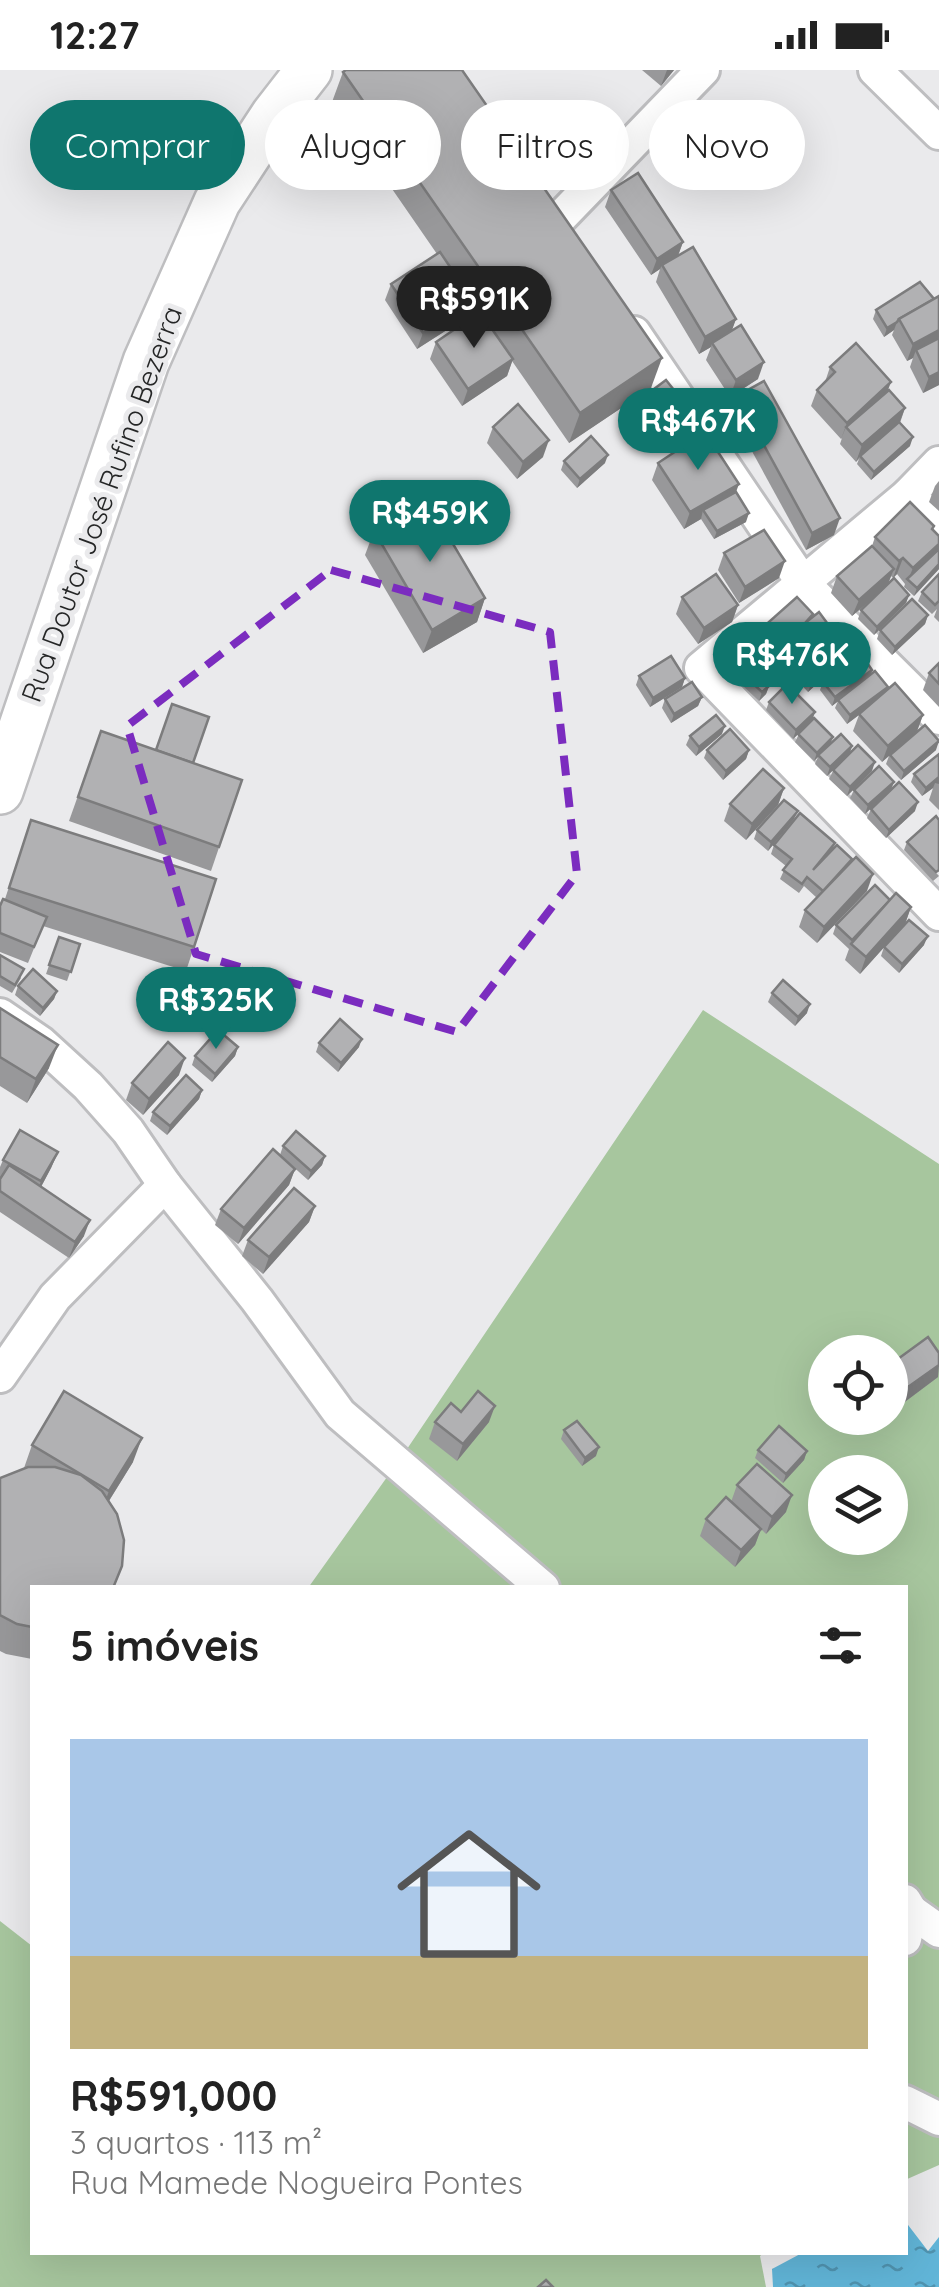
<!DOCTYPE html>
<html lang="pt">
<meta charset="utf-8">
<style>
body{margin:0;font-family:Quicksand,sans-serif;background:#f2f2f2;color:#222;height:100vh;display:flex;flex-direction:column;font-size:38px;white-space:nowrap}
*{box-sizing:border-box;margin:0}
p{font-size:32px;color:#767676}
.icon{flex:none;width:55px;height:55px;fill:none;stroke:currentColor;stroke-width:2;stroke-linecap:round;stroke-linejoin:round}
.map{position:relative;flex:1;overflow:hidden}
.side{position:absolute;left:30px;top:1515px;width:878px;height:670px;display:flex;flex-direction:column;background:#fff;border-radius:0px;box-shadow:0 10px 40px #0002}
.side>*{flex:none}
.top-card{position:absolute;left:30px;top:30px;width:880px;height:90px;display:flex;gap:20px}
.fabs{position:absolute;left:808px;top:1265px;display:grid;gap:20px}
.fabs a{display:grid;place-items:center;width:100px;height:100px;border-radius:50%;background:#fff;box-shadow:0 10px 40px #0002;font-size:50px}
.price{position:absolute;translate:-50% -85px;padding:0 22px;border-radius:35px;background:#0f766e;color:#fff;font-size:32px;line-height:65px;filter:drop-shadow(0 2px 5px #0008)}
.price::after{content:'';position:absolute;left:50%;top:60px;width:30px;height:22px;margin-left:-15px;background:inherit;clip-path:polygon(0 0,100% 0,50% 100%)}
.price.active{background:#222;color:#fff}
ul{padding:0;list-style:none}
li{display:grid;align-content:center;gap:20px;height:530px;padding:0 40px}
li span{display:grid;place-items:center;height:310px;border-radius:0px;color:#555}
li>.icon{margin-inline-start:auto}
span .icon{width:180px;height:180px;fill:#fffc;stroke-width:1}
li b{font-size:42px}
h2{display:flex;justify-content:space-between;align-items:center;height:120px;padding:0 40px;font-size:42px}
.tag{padding:0 35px;border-radius:45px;background:#fff;box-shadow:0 10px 40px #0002;font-size:35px;line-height:90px}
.tag.active{background:#0f766e;color:#fff}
.status{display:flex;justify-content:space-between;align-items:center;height:70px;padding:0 50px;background:#fff;direction:ltr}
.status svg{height:28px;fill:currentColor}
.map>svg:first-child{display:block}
.green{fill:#a7c69e;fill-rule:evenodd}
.water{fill:url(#water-ripples)}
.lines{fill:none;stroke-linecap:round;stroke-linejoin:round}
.street-casing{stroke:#bebec0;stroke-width:38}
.secondary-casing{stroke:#bebec0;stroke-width:50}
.street{stroke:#fff;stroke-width:32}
.secondary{stroke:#fff;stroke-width:45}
.wall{fill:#98989a}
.shaded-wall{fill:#7c7c7d}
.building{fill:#b1b1b3;stroke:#7c7c7d;stroke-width:2.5}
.marked{fill:none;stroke:#7b2cbf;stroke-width:8;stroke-dasharray:20 12;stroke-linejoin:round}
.labels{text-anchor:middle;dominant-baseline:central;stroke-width:10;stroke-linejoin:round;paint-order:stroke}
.street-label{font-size:28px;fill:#252626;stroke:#eaeaec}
</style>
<div class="status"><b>12:27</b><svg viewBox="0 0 49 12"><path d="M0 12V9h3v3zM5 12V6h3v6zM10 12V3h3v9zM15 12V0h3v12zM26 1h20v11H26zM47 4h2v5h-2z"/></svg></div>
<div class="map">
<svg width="939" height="2217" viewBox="0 0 939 2217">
<defs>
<pattern id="water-ripples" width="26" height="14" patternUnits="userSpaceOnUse" patternTransform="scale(2.5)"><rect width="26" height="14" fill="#61b5d8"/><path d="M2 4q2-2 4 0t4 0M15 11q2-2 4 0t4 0" fill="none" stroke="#5093af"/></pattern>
</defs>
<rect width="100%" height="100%" fill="#eaeaec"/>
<!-- green -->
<g class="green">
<path d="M703 940 939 1094V2095L905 2110V1518H308L407 1379ZM825 1282H890V1348H825ZM825 1402H890V1468H825Z"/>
<path d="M0 1851 32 1876V2182H765L760 2186 766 2217H0Z"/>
</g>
<!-- water -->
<path class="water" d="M905 2151 928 2181 939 2167V2217H773L772 2199 802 2183 905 2182Z"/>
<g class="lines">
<!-- street casing -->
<g class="street-casing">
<g id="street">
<path d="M875 0 939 63"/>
<path d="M558 150 703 0"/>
<path d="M634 263 803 513 939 648"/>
<path d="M939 393 908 425 701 598 939 844"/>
<path d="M908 425 939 455"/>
<path d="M0 945 41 973 88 1016 128 1061 165 1115 257 1230 340 1344 543 1518"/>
<path d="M0 1306 55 1227 165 1115"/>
<path d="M905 1831 911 1841 905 1869"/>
<path d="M911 1841 939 1861"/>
<path d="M905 2032 939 2049"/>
</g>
</g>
<!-- secondary casing -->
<g class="secondary-casing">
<path id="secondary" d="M0 721 146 292 217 132 274 45 309 0"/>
</g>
<!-- street -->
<use href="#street" class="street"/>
<!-- secondary -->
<use href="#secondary" class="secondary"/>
</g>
<!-- wall -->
<g class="wall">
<path d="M642 0H674L661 16Z"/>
<path d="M343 2 651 318 569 373 512 291 507 306 462 336 430 289 436 272 478 243 472 233 467 247 417 279 385 230 391 214 437 184 332 32Z"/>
<path d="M310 47 351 66 348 75 330 87 307 56Z"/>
<path d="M611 120 683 172 678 186 736 249 731 261 758 309 730 327 706 290 711 277 699 284 656 212 660 199 651 205 605 137Z"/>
<path d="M939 226V315L923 323 910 297 913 288 907 291 892 265 894 260 884 267 873 249 876 240 934 229Z"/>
<path d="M830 297 888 321 905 338 900 353 910 376 871 410 857 394 859 389 856 392 840 374 842 368 841 369 811 336 817 320 825 312Z"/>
<path d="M737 326 834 465 806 480 731 343Z"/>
<path d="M686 335 680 352 643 379 624 354 630 337Z"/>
<path d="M493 357 543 387 517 409 487 373Z"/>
<path d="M564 391 605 393 577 418 561 400Z"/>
<path d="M658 393 736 422 746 452 714 469 701 449 684 459 652 410Z"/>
<path d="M939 411V441L929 432 935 416Z"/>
<path d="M934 456 933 460 939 466V499L914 526 904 517 905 514 897 504 893 508 891 506 888 514 909 525 906 533 874 565 858 549 861 540 876 526 852 546 831 523 837 506 872 476 875 467Z"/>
<path d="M374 461 485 528 477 552 423 583 365 485Z"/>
<path d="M724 483 779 508 739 533 718 500Z"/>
<path d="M939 504V552L934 547 937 539 932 544 918 531 922 522Z"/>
<path d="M682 527 738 535 732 552 698 574 676 544Z"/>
<path d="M928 545 925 554 892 585 877 569 880 560Z"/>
<path d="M811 548 833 561 831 565 844 589 808 622 793 606 796 597 814 581 796 594 783 576 774 584 758 567 761 559Z"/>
<path d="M727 589 768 591 756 603 769 616 766 624 759 631 724 598Z"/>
<path d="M939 593V637L923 620 929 603Z"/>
<path d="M872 600 871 605 888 617 887 620 923 645 917 661 936 680 901 710 886 694 889 686 882 692 853 661 859 645 847 654 835 638 838 631 832 636 820 620 823 612Z"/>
<path d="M639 606 685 608 682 617 650 637 636 615Z"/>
<path d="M702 627 698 636 671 653 662 638 665 629Z"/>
<path d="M769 632 812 650 830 675 852 676 850 683 872 701 847 726 829 709 834 699 827 706 815 694 818 687 814 691 795 672 800 662 793 669 766 640Z"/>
<path d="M101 661 242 710 211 801 69 751Z"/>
<path d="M722 664 696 686 686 675 690 666Z"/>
<path d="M707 680H749L746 689 723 710 704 688Z"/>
<path d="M939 684V740L929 730 933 718 922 726 911 712 914 704Z"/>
<path d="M894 712 865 744 850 728 854 720Z"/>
<path d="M784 718 778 735 746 770 724 751 730 734Z"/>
<path d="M871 739 915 741 886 768 867 748Z"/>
<path d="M794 749 768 781 754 769 757 760Z"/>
<path d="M31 750 194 877 186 901 43 856 28 893 0 882V836L5 829Z"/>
<path d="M907 772 939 806 933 811 904 780Z"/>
<path d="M774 775 832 781 867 821 817 873 799 857 805 840 817 828 804 816 799 823 780 809 786 796 771 784Z"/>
<path d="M911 837 905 854 860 904 845 890 849 879 833 864 836 855Z"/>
<path d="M59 867 80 874 67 911 46 904Z"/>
<path d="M924 875 899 903 881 886 884 877Z"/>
<path d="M0 885 21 908 12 923 0 916Z"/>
<path d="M18 916 57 921 54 929 40 946 15 925Z"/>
<path d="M772 923 807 943 795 956 768 932Z"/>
<path d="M0 938 49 998 27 1033 0 1016Z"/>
<path d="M319 973 359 977 338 1002 316 982Z"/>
<path d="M238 977 235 986 212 1012 192 995 195 986Z"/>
<path d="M179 1005 143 1045 126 1030 132 1013Z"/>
<path d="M202 1020 199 1029 167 1065 150 1051 153 1042Z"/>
<path d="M283 1076 325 1086 322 1095 308 1110 280 1085Z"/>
<path d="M58 1082 51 1098 41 1117 84 1166 69 1188 0 1142V1097L3 1090Z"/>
<path d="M295 1099 289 1115 238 1174 215 1155 221 1139Z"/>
<path d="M315 1136 309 1152 263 1204 242 1186 248 1170Z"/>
<path d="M939 1283 938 1307 902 1334 890 1318 891 1294Z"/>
<path d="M461 1342 489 1352 457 1391 429 1369 435 1352Z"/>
<path d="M564 1360 596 1386 582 1396 561 1369Z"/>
<path d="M32 1375 133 1392 109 1431 122 1496 114 1518H32V1589L6 1584 0 1581V1408L24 1398Z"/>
<path d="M758 1380 807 1381 804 1390 783 1413 755 1388Z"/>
<path d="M737 1415 786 1442 766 1464 761 1459 755 1475 735 1497 700 1466 706 1449 731 1432Z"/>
</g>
<!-- shaded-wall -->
<g class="shaded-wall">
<path d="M667 0H674L661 16Z"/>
<path d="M351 66 348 75 330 87 333 79Z"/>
<path d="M683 172 677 188 662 195 660 199 651 205 657 189Z"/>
<path d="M473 231 467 247 417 279 423 263Z"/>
<path d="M736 249 730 266 712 273 711 277 699 284 705 267Z"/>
<path d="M897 252 894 260 884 267 887 258Z"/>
<path d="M939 260V273L916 280 913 288 907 291 913 274Z"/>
<path d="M662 288 651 318 569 373 580 343Z"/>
<path d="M513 289 507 306 462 336 468 319Z"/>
<path d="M764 292 758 309 730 327 736 310Z"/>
<path d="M939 302V315L923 323 929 307Z"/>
<path d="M891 312 885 328 846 357 841 369 847 353Z"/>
<path d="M686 335 680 352 643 379 649 363Z"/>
<path d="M905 338 899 354 860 386 856 392 862 375Z"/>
<path d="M913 367 910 376 871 410 874 402Z"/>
<path d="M549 370 543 387 517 409 523 392Z"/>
<path d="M608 385 605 393 577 418 580 409Z"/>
<path d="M739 414 733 430 703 440 701 449 684 459 690 442Z"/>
<path d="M749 443 746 452 714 469 717 461Z"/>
<path d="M840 448 834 465 806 480 812 463Z"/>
<path d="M939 474V481L908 510 913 498Z"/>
<path d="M903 488 897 504 893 508 899 491Z"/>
<path d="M785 491 779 508 739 533 745 517Z"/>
<path d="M939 494V499L914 526 917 518Z"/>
<path d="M894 499 887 516 852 546 859 530Z"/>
<path d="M909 525 906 533 874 565 877 557Z"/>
<path d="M485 528 477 552 423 583 432 560Z"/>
<path d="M738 535 732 552 698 574 704 558Z"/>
<path d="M928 545 925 554 892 585 895 577Z"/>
<path d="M833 561 830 569 796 594 799 585Z"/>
<path d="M786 567 783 576 774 584 777 575Z"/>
<path d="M847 581 844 589 808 622 811 614Z"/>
<path d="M771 582 768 591 750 609 753 601Z"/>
<path d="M872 600 869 608 832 636 835 627Z"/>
<path d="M685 608 682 617 650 637 653 628Z"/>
<path d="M769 616 766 624 759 631 762 622Z"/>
<path d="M888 617 885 625 847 654 850 645Z"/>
<path d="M702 627 698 636 671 653 674 644Z"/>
<path d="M815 642 812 651 793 669 796 660Z"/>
<path d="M923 645 917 661 882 692 888 676Z"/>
<path d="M725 656 722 664 696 686 699 677Z"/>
<path d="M833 667 830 675 814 691 817 683Z"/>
<path d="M939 671 936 680 901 710 904 701Z"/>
<path d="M852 676 849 685 827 706 830 697Z"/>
<path d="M749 680 746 689 723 710 726 701Z"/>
<path d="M875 692 872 701 847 726 850 717Z"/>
<path d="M939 707V714L935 713 933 718 922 726 926 718Z"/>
<path d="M894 712 891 720 865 744 868 735Z"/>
<path d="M784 718 778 735 746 770 752 754Z"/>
<path d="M918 732 915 741 886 768 889 760Z"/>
<path d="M798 741 794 749 768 781 771 772Z"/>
<path d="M873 804 867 821 817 873 824 857Z"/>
<path d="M911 837 905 854 860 904 866 887Z"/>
<path d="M928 866 924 875 899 903 902 894Z"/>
<path d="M57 921 54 929 40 946 43 938Z"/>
<path d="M810 934 807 943 795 956 798 947Z"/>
<path d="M362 969 359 977 338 1002 341 993Z"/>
<path d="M58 975 49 998 27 1033 36 1009Z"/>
<path d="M238 977 235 986 212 1012 215 1004Z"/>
<path d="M185 988 179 1005 143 1045 149 1029Z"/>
<path d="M202 1020 199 1029 167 1065 170 1056Z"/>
<path d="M58 1082 51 1098 35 1128 41 1111Z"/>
<path d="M325 1086 322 1095 308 1110 311 1101Z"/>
<path d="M295 1099 289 1115 238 1174 244 1158Z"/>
<path d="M315 1136 309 1152 263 1204 269 1187Z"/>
<path d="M90 1150 84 1166 69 1188 75 1172Z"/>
<path d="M939 1295 938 1307 902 1334 908 1317Z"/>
<path d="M495 1336 489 1352 457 1391 463 1374Z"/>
<path d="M142 1368 133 1392 100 1445 109 1421Z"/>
<path d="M599 1377 596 1386 582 1396 585 1388Z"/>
<path d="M807 1381 804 1390 783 1413 786 1404Z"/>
<path d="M792 1425 786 1442 766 1464 772 1447Z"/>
<path d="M761 1459 755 1475 735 1497 741 1480Z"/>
</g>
<!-- building -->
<g class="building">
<path d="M346 0H462L662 288 580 343 343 2Z"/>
<path d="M329 35 351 66 333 79 310 47Z"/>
<path d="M638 103 683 172 657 189 611 120Z"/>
<path d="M693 177 736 249 705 267 662 195Z"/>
<path d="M440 182 473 231 423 263 391 214Z"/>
<path d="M920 212 934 229 899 249 897 252 887 258 876 240Z"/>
<path d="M939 226V260L913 274 899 249Z"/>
<path d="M480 242 513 289 468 319 436 272Z"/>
<path d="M741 255 764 292 736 310 712 273Z"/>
<path d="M939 268V302L929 307 916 280Z"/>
<path d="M856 273 891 312 847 353 817 320 835 302 830 297Z"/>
<path d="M666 310 686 335 649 363 630 337Z"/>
<path d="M764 311 840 448 812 463 737 326Z"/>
<path d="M889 320 905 338 862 375 846 357Z"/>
<path d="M518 334 549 370 523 392 493 357Z"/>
<path d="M899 352 913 367 874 402 860 386Z"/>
<path d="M705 362 739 414 690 442 658 393Z"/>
<path d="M591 366 608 385 580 409 564 391Z"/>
<path d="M736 422 749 443 717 461 703 440Z"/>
<path d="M427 430 485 528 432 560 374 461Z"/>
<path d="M910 432 934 456 932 459 939 466V474L913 498 903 488 899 491 875 467Z"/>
<path d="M764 460 785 491 745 517 724 483Z"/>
<path d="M872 476 894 499 859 530 837 506Z"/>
<path d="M939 479V494L917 518 907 509Z"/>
<path d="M716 504 738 535 704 558 682 527Z"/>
<path d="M939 504V531L935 535 922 522Z"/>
<path d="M894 508 909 525 877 557 861 540Z"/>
<path d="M797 527 813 544 805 553 819 542 833 561 799 585 786 567 777 575 761 559Z"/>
<path d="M912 529 928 545 895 577 880 560Z"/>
<path d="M752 563 771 582 753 601 769 616 762 622 727 589Z"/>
<path d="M832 564 847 581 811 614 796 597Z"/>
<path d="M861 584 872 600 835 627 823 612Z"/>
<path d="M671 586 685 608 653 628 639 606Z"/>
<path d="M939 593V614L929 603Z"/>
<path d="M875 601 888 617 850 645 838 630Z"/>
<path d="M692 612 702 627 674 644 665 629Z"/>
<path d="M895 613 923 645 888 676 859 644Z"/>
<path d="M787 614 815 642 796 660 769 632Z"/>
<path d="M172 634 209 647 193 693 156 680Z"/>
<path d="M716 645 725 656 699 677 690 666Z"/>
<path d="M814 648 833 667 817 683 798 664Z"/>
<path d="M925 655 939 671 904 701 890 685Z"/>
<path d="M730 659 749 680 726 701 707 680Z"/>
<path d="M101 661 242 710 219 777 78 727Z"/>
<path d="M841 664 852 676 830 697 818 685Z"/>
<path d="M858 675 875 692 850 717 833 700Z"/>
<path d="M939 684V707L926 718 914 704Z"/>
<path d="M879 696 894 712 868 735 854 720Z"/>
<path d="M763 699 784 718 752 754 730 734Z"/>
<path d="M899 712 918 732 889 760 871 739Z"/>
<path d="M784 730 798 741 771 772 757 760Z"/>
<path d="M800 743 835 773 813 800 837 775 852 789 823 821 807 807 802 814 783 800 792 789 774 775Z"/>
<path d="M936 746 939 750V800L936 802 907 772Z"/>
<path d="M31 750 216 809 194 877 9 818Z"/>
<path d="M856 787 873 804 824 857 805 840Z"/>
<path d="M875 815 890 830 852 870 836 855Z"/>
<path d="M896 823 911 837 866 887 851 874Z"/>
<path d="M3 829 47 847 34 877 0 863V836Z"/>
<path d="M909 850 928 866 902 894 884 877Z"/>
<path d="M59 867 80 874 71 902 49 895Z"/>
<path d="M0 885 24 899 15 915 0 906Z"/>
<path d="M33 899 57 921 43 938 18 916Z"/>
<path d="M783 910 810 934 798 947 772 923Z"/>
<path d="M0 938 58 975 36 1009 0 987Z"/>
<path d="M340 949 362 969 341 993 319 973Z"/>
<path d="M218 960 238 977 215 1004 195 986Z"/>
<path d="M168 972 185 988 149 1029 132 1013Z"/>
<path d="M186 1005 202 1020 170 1056 153 1042Z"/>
<path d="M20 1060 58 1082 41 1111 3 1090Z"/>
<path d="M296 1061 325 1086 311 1101 283 1076Z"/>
<path d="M273 1079 295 1099 244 1158 221 1139Z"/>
<path d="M9 1095 90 1150 75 1172 0 1121V1109Z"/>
<path d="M294 1118 315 1136 269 1187 248 1170Z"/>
<path d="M928 1267 939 1283V1295L908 1317 891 1294Z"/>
<path d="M64 1321 142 1368 109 1421 32 1375Z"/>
<path d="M478 1321 495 1336 463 1374 435 1352 451 1333 461 1342Z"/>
<path d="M577 1351 599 1377 585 1388 564 1360Z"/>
<path d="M779 1356 807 1381 786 1404 758 1380Z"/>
<path d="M757 1394 792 1425 772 1447 737 1415Z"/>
<path d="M28 1397H55L81 1405 102 1421 117 1444 124 1470 122 1496 113 1518H32V1557L17 1554 0 1545V1408Z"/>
<path d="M726 1427 761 1459 741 1480 706 1449Z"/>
<path d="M546 2210 553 2217H538Z"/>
</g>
<!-- marked area -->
<path class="marked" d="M331 500 550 562 577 804 457 962 196 884 127 656Z"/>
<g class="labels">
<!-- street labels -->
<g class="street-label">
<text transform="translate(101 434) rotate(-70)">Rua Doutor José Rufino Bezerra</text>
</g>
</g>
</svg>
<div class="fabs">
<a><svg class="icon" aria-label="locate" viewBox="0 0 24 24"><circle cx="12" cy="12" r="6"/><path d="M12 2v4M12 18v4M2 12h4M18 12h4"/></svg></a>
<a><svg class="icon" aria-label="layers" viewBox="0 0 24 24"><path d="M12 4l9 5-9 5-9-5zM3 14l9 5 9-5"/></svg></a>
</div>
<b class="price active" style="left:474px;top:281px">R$591K</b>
<b class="price" style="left:698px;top:403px">R$467K</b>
<b class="price" style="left:430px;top:495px">R$459K</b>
<b class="price" style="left:792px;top:637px">R$476K</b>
<b class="price" style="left:216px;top:982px">R$325K</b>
<div class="top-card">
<a class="tag active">Comprar</a>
<a class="tag">Alugar</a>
<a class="tag">Filtros</a>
<a class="tag">Novo</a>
</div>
<section class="side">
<h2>5 imóveis<svg class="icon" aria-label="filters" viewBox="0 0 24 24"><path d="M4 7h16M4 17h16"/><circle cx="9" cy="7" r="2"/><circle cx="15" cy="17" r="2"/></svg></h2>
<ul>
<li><span style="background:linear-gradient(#a9c7e8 70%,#c2b280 0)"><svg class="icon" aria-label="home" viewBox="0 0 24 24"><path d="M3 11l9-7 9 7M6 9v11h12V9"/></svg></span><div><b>R$591,000</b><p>3 quartos · 113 m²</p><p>Rua Mamede Nogueira Pontes</p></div></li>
</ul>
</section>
</div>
